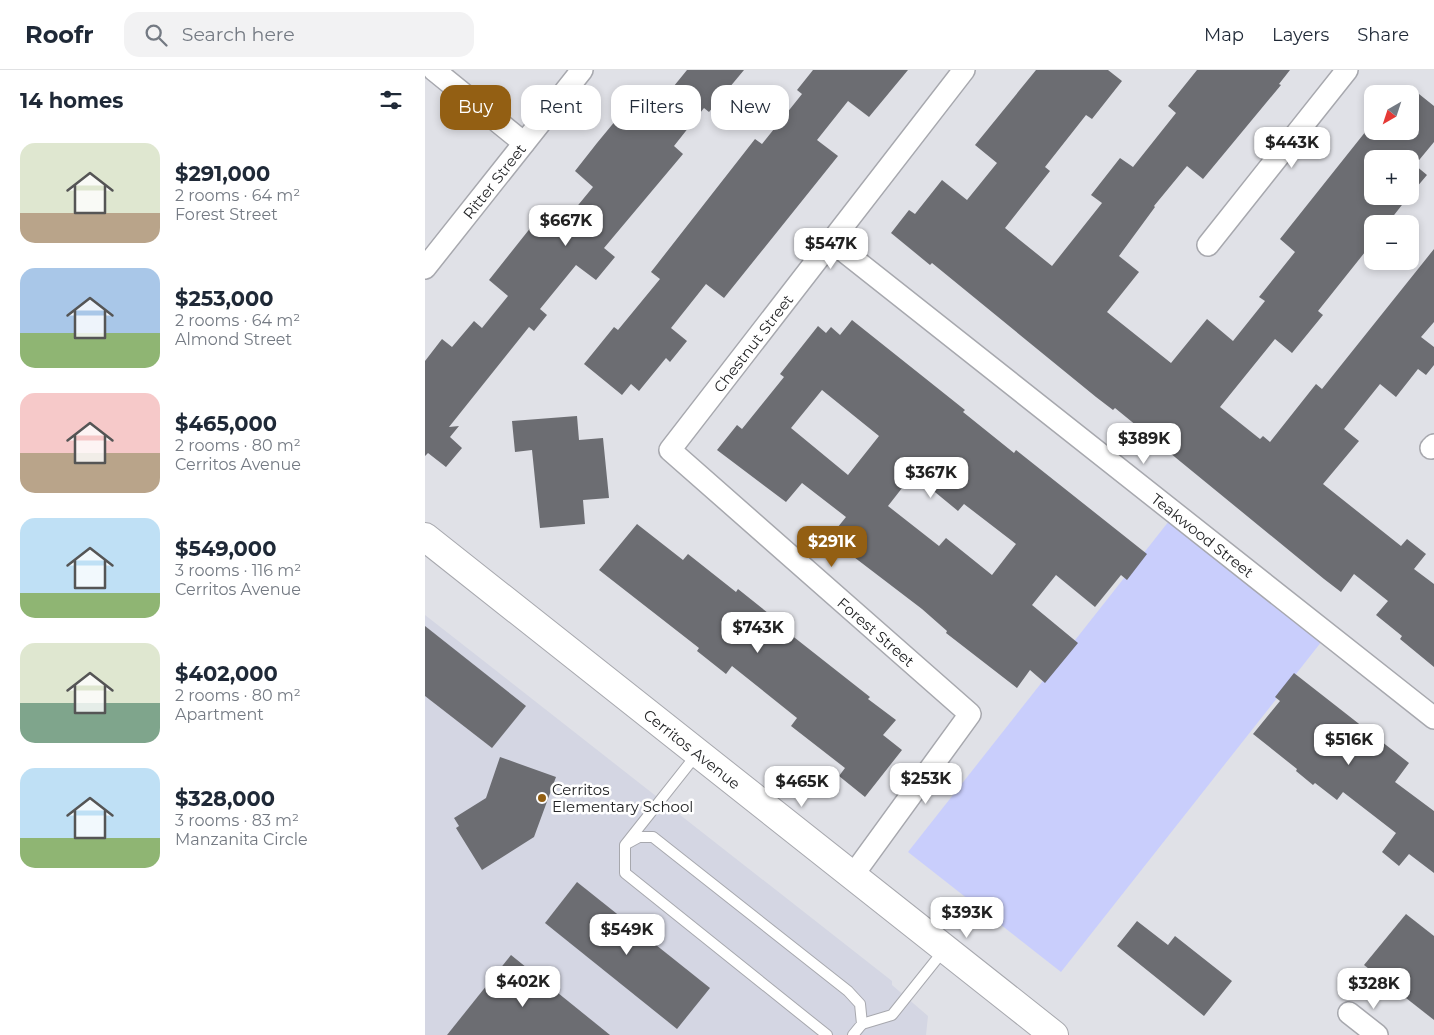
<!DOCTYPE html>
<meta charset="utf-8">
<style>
body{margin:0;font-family:Montserrat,sans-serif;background:#f2f2f3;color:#1f2937;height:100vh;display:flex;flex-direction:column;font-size:19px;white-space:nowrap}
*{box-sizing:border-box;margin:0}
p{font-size:16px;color:#747a83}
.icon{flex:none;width:28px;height:28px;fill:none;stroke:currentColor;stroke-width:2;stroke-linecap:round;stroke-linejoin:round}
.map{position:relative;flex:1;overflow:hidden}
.side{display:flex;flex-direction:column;background:#fff;width:425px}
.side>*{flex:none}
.top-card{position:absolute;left:15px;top:15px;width:475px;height:45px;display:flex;gap:10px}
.needle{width:32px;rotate:219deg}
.fabs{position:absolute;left:939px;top:15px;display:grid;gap:10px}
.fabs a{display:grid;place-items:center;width:55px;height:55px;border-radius:10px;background:#fff;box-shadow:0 2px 8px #0003;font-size:25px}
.price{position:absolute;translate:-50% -42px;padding:0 11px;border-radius:10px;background:#fff;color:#222;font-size:16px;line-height:32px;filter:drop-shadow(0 1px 2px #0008)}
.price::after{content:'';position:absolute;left:50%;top:30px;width:15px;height:11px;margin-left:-8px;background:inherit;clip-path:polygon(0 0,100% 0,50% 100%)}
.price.on{background:#935f13;color:#fff}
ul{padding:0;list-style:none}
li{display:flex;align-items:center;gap:15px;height:125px;padding:0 20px}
li span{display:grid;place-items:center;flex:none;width:140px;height:100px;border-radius:15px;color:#555}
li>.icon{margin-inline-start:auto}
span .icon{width:60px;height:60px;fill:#fffc;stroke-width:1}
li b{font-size:21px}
h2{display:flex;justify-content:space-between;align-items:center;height:60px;padding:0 20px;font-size:21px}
.tag{padding:0 18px;border-radius:15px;background:#fff;box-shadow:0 2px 8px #0003;font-size:18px;line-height:45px}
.tag.on{background:#935f13;color:#fff}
header{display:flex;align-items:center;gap:30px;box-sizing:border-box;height:70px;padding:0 25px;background:#fff;border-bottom:1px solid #e0e1e3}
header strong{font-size:24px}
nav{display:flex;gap:28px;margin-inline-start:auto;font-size:18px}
.search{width:350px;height:45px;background:#f2f2f3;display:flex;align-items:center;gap:12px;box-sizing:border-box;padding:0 18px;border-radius:15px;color:#747a83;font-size:19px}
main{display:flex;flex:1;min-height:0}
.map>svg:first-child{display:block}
.built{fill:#d4d6e3}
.green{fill:#c9cefc}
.building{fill:#6c6d72;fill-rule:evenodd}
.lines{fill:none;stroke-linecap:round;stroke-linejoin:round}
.lane-casing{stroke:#a7a8ae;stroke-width:12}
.street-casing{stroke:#a7a8ae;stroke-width:24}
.secondary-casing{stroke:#a7a8ae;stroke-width:30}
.lane{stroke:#fff;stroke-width:10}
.street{stroke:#fff;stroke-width:21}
.secondary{stroke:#fff;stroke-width:28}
.poi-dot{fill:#935f13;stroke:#fff;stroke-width:2}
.labels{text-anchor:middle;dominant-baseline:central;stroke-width:5;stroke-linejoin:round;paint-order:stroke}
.street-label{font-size:15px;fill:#242527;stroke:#fff}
.poi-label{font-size:15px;fill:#242527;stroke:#fff;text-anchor:start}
</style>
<header>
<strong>Roofr</strong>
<div class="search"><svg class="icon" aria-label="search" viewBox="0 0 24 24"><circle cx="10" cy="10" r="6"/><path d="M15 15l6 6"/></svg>Search here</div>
<nav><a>Map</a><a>Layers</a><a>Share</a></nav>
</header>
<main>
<section class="side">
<h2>14 homes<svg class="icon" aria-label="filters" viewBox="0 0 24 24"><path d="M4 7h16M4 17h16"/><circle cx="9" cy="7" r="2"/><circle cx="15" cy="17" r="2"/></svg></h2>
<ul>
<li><span style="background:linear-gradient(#dfe7d0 70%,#b9a48a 0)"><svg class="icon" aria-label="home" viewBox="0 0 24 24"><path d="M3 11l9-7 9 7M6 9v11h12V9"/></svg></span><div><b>$291,000</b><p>2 rooms · 64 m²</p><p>Forest Street</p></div></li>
<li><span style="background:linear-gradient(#a9c7e8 65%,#8fb573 0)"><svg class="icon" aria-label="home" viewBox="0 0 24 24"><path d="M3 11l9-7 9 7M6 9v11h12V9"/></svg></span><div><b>$253,000</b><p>2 rooms · 64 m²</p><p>Almond Street</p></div></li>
<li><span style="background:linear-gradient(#f6c9c9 60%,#b9a48a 0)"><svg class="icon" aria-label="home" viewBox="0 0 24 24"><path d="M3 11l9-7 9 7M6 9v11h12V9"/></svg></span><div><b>$465,000</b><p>2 rooms · 80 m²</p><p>Cerritos Avenue</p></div></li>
<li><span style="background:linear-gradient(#bfe0f5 75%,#8fb573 0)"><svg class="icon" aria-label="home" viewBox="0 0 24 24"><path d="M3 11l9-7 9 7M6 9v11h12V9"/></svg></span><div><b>$549,000</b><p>3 rooms · 116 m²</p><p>Cerritos Avenue</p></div></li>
<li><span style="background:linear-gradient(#dfe7d0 60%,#7fa58c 0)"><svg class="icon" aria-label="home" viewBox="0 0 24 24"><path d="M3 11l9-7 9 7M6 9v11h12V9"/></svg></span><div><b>$402,000</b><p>2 rooms · 80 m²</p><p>Apartment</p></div></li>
<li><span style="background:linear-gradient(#bfe0f5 70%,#8fb573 0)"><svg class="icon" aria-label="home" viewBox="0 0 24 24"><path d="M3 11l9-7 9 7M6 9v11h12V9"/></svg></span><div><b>$328,000</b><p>3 rooms · 83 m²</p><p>Manzanita Circle</p></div></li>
</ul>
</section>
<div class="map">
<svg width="1009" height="965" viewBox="0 0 1009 965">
<rect width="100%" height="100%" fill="#e0e1e7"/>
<!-- built -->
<path class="built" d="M0 545 467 911V915L503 946 501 965H0Z"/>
<!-- green -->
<path class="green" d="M744 451 897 571 636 902 483 782Z"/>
<!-- building -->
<g class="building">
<path d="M262 0H319L284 42 279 38 249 76 258 84 179 178 190 187 171 210 151 195 115 239 122 245 109 261 104 257 24 357 34 356 25 367 37 378 21 397 3 383 0 386V291L17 269 27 277 49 251 57 258 83 226 64 210 122 137 140 151 168 117 150 101 172 73 191 50 201 57 221 31 231 38Z"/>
<path d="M388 0H483L444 47 423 31 392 70 413 86 299 228 281 214 246 258 262 271 245 292 241 288 214 321 206 314 197 325 159 294 189 257 193 260 235 209 226 202 330 69 337 74 377 24 372 20Z"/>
<path d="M611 0H683L697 11 667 49 661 45 620 97 625 101 580 158 627 196 677 133 666 125 695 88 708 97 751 43 743 36 772 0H865L854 14 856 15 778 109 762 96 729 136 730 137 694 186 714 202 682 242 746 293 782 249 808 271 840 231 834 227 870 182 855 169 941 61H985V35L994 24 1009 36V72L990 95 1002 105 985 125V89H948V126H984L962 154H948V172L893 241 898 245 867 283 850 269 795 337 835 369 838 366 845 372 891 314 897 319 1009 179V252L996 267 1009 277V295L1001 305 993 299 971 327 955 314 919 359 934 371 898 414 976 476 982 469 1001 484 989 499 1009 514V597L975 569 977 566 951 545 963 531 929 504 916 522 899 509 690 338 688 340 671 327 507 193 505 195 466 163 484 140 490 144 517 110 542 130 572 93 550 75Z"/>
<path d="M427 250 540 340 538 342 589 383 591 380 722 484 702 510 696 505 670 537 631 505 607 535 653 573 620 613 605 600 592 618 521 563 522 561 497 539 404 468 421 447 377 413 361 432 292 380 312 355 317 359 359 307 355 304 393 256 401 263 406 257 415 265ZM397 320 454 366 423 405 366 358ZM488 404 533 441 539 434 591 474 567 505 521 468 514 476 463 436Z"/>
<path d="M152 346 154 370 178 368 184 428 158 430 160 454 115 458 107 380 90 382 87 351Z"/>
<path d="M212 454 258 490 263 484 311 522 313 519 353 551 351 553 445 627 443 629 471 650 458 665 477 680 440 727 414 706 420 698 366 656 372 648 307 596 301 604 272 581 274 578 174 500Z"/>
<path d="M0 556 101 636 67 678 0 626Z"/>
<path d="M869 603 984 693 970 712 1009 741V803L984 784 974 796 957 782 971 763 918 722 912 730 890 713 888 715 871 701 872 699 828 664 855 631 850 627Z"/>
<path d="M75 687 131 707 109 767 57 800 31 758 34 756 29 748 61 728Z"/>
<path d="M152 812 285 918 252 959 120 853Z"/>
<path d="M981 844 1009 866V950L939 895Z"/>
<path d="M712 851 743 875 750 866 807 911 779 946 692 876Z"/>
<path d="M86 885 185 965H22Z"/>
</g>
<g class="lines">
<!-- lane casing -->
<g class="lane-casing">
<g id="lane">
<path d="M272 684 200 775V803L402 965"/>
<path d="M203 773 214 767H228L423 921 435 934 437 954 428 965"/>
<path d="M437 954 467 945 519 880"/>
</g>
</g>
<!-- street casing -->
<g class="street-casing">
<g id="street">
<path d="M9 0 99 73"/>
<path id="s1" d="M406 171 1009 648"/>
<path d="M783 175 922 0"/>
<path id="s2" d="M0 198 157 0"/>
<path d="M1006 378 1009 375"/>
<path id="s3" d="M428 805 545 644 245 380 539 0"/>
<path d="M924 943 952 965"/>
</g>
</g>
<!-- secondary casing -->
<g class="secondary-casing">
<g id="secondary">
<path id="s4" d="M0 467 629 965"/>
</g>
</g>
<!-- lane -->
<use href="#lane" class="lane"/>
<!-- street -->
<use href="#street" class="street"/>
<!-- secondary -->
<use href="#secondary" class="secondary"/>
</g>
<!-- markers -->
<circle class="poi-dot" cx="117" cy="728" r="5"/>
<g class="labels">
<!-- street labels -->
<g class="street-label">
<text stroke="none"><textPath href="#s2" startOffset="111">Ritter Street</textPath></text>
<text stroke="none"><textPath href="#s3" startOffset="734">Chestnut Street</textPath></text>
<text stroke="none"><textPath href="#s1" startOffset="474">Teakwood Street</textPath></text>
<text transform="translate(451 562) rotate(41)">Forest Street</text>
<text stroke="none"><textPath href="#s4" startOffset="341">Cerritos Avenue</textPath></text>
</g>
<!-- poi labels -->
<g class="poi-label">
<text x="127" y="719">Cerritos<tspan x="127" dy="17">Elementary School</tspan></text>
</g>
</g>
</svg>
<div class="fabs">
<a><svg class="needle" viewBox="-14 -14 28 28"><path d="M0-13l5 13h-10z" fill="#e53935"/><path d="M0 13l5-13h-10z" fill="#747a83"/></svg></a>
<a>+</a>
<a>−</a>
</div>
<b class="price" style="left:867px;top:99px">$443K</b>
<b class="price" style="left:141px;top:177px">$667K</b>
<b class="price" style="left:406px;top:200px">$547K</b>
<b class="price" style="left:719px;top:395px">$389K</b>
<b class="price" style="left:506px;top:429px">$367K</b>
<b class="price on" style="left:407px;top:498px">$291K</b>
<b class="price" style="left:333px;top:584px">$743K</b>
<b class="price" style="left:924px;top:696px">$516K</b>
<b class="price" style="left:501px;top:735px">$253K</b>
<b class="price" style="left:377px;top:738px">$465K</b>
<b class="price" style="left:542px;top:869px">$393K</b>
<b class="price" style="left:202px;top:886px">$549K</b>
<b class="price" style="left:98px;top:938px">$402K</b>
<b class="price" style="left:949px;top:940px">$328K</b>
<div class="top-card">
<a class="tag on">Buy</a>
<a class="tag">Rent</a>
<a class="tag">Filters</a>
<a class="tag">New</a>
</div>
</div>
</main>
